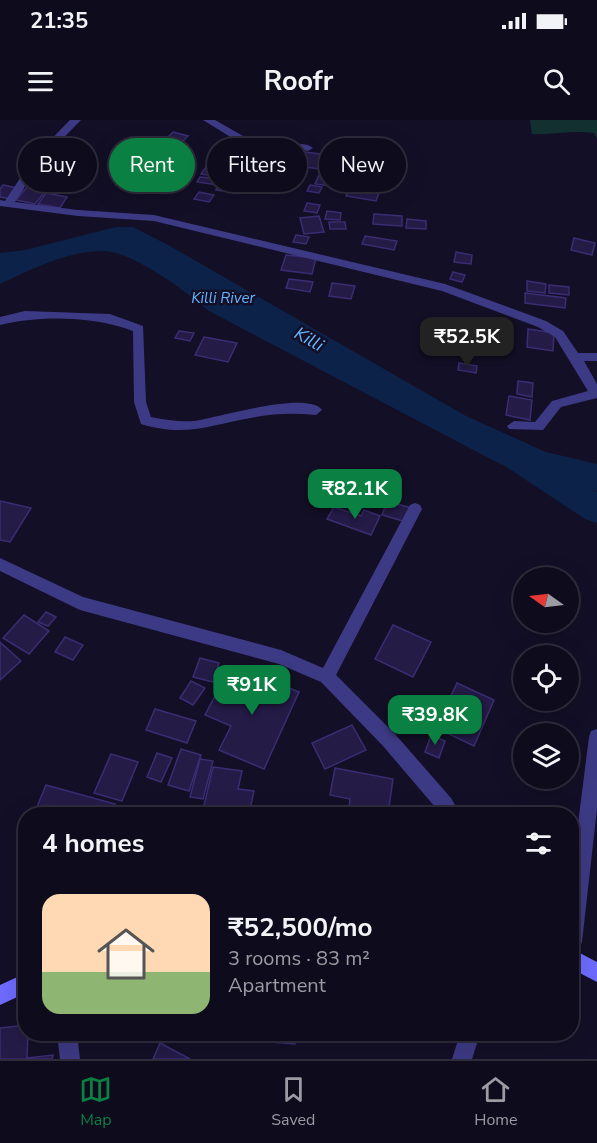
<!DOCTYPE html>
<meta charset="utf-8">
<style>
body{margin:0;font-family:"Nunito Sans",sans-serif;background:#1c1929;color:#f1f3f6;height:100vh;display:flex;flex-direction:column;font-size:22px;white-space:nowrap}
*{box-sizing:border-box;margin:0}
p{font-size:20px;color:#9b9ba3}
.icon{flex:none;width:33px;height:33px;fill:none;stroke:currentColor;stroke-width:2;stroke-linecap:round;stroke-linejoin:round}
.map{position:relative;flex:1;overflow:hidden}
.drawer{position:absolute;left:18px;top:687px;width:561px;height:234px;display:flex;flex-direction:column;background:#0e0b1c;border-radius:24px;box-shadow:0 6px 24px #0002,0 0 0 2px #2e2b3b}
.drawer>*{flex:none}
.hud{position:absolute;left:18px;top:18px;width:561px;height:54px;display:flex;gap:12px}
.needle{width:39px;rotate:284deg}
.fabs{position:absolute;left:513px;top:447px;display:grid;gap:12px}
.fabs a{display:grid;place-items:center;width:66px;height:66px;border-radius:50%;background:#0e0b1c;box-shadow:0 6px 24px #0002,0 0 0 2px #2e2b3b;font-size:30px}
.price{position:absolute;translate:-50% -51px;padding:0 14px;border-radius:12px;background:#0b8043;color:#fff;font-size:20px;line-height:39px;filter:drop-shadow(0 2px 3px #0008)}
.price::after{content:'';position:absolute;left:50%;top:36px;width:18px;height:14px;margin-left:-9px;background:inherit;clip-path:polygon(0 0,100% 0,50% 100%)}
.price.on{background:#222;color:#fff}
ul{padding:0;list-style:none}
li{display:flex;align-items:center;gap:18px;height:150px;padding:0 24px}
li span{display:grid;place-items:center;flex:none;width:168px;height:120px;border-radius:18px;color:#555}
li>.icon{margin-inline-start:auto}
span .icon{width:72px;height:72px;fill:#fffc;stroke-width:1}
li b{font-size:26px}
h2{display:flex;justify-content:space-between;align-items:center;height:72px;padding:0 24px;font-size:26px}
.tag{padding:0 21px;border-radius:27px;background:#0e0b1c;box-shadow:0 6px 24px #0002,0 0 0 2px #2e2b3b;font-size:21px;line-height:54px}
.tag.on{background:#0b8043;color:#fff}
.status{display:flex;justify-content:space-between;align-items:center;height:42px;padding:0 30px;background:#0e0b1c;direction:ltr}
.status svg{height:16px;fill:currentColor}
header{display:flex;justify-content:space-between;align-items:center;height:78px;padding:0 24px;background:#0e0b1c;font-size:27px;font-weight:700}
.tabs{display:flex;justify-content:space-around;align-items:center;height:84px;border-top:2px solid #2e2b3b;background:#0e0b1c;font-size:16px;color:#9b9ba3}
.tabs a{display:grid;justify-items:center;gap:3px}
.tabs .on{color:#0b8043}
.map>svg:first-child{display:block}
.green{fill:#12302f}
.water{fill:#0c2248}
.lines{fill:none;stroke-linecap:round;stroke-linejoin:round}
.river{fill:#0c2248;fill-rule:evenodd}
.building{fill:#241b47;stroke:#3b2d73;stroke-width:1.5}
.street{fill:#3d3a85;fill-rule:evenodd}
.secondary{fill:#6f6bff;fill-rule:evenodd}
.labels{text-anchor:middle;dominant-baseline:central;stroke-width:5;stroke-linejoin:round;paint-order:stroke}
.far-water-label{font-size:15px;font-style:italic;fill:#62b6ff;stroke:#130f26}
.water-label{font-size:18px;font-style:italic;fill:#62b6ff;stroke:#130f26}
</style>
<div class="status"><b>21:35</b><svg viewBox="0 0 49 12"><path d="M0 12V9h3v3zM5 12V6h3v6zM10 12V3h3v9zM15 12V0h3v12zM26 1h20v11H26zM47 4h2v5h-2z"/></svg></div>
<header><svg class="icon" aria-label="menu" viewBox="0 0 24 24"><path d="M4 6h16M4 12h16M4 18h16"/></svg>Roofr<svg class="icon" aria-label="search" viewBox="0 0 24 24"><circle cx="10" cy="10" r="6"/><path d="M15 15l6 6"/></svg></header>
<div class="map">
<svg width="597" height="939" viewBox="0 0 597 939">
<rect width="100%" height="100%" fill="#130f26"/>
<!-- green -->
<path class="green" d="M530 0H597V19L594 13C573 10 553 15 532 14Z"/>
<!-- water -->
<path class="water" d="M116 107H133L170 126 466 296 546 332 597 344V371L500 344 209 191C185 171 132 130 101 131 65 132 32 149 0 164V133L25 130Z"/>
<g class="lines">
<!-- river -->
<path class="river" d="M507 319 518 322 597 372V403L585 399 496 340 491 331 496 322Z"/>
</g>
<!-- building -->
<g class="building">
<path d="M173 12 188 16 183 21 168 17Z"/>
<path d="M167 19 177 21 170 31 160 29Z"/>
<path d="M304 32 330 35 328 39 337 40 333 51 298 46Z"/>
<path d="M45 39 58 40 54 46 62 47 56 55 35 52Z"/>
<path d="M206 47 229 51 224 58 201 54Z"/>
<path d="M320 53 336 56 331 66 315 64Z"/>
<path d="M200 57 227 60 222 71 216 70 218 65 197 62Z"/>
<path d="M352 63 381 68 376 81 346 76Z"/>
<path d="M3 65 23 69 15 80 0 77V69Z"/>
<path d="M310 65 322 67 319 73 307 71Z"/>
<path d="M28 66 47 69 35 84 16 80Z"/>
<path d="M199 72 214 75 209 82 194 79Z"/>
<path d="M46 73 67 77 60 88 38 84Z"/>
<path d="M307 83 320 85 317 93 304 91Z"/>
<path d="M327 91 341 93 340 100 325 99Z"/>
<path d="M374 94 402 96V106L373 104Z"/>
<path d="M319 96 324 112 304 114 300 98Z"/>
<path d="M407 99 426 101V109L406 108Z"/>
<path d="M329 102H345L346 109H330Z"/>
<path d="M296 115 309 117 306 124 293 122Z"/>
<path d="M365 116 397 121 394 130 362 124Z"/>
<path d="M574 118 595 123 592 135 571 130Z"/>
<path d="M456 132 472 135 471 144 454 142Z"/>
<path d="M286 135 316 138 312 154 281 150Z"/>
<path d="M453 152 465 155 462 162 450 159Z"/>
<path d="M289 159 313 162 310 172 286 168Z"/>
<path d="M527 161 546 164 545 173 527 171Z"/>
<path d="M332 163 355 166 351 179 329 176Z"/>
<path d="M549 165 569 167V175L549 173Z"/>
<path d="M525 173 566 178 565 188 525 183Z"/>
<path d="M528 209 554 213 553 231 527 227Z"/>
<path d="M179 211 194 213 190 221 175 218Z"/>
<path d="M204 217 237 223 228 242 195 235Z"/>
<path d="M459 243 477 246 476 253 458 250Z"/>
<path d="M518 261 533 263 532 277 517 274Z"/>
<path d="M509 276 532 280 530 300 506 295Z"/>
<path d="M0 381 31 388 10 422 0 420Z"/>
<path d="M387 381 415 389 410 403 382 395Z"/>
<path d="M334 387 361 396 364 390 380 396 371 415 327 399Z"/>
<path d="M46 492 56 497 48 506 38 502Z"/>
<path d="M24 495 49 511 29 534 3 518Z"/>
<path d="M393 505 431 522 413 557 375 539Z"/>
<path d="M65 517 83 525 73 540 55 532Z"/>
<path d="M0 522 21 541 0 560Z"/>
<path d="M200 538 219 543 213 562 193 557Z"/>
<path d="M231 553 253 562 257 555 299 572 264 649 219 630 231 606 205 595 221 565 224 566Z"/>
<path d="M191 561 205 568 193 585 180 578Z"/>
<path d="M457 563 494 580 474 626 436 608Z"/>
<path d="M155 589 196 601 187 623 146 610Z"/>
<path d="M352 605 366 630 325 649 312 623Z"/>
<path d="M431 615 445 621 439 638 425 632Z"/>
<path d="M181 629 201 635 189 671 168 665Z"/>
<path d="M157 633 172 638 161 662 147 657Z"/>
<path d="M111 634 138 642 122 681 94 673Z"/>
<path d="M200 639 213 641 203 679 190 677Z"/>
<path d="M213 647 242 651 238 669 254 671 249 694H202Z"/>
<path d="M335 648 393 659 388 694 349 689 350 679 330 675Z"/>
<path d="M46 665 115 684 111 694H34Z"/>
<path d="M26 790V811L17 809Z"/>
<path d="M26 905V914H28L27 938 53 935 52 939H0V908Z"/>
<path d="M271 914H295V924L271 922Z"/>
<path d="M160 923 190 939H153Z"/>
</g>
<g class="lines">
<!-- street -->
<g class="street">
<path d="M70 0H81L41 41 15 82 78 90 154 95 445 164 546 201 563 211 578 233H597V241H584L597 264V278L561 287 543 310 509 309 507 306 514 301 535 302 552 281 588 271 555 217 538 207 442 171 154 101 78 96 0 86V80L5 81 34 37Z"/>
<path d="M203 0H215L243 16 308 25 313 28 308 31 237 21Z"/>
<path d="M25 191 110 194 143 206 146 282 151 297C165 300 180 302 194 301 217 298 307 270 322 290L316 295C296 293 276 293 256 297 213 304 186 318 141 304L134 282 133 211C94 196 40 195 0 205V197Z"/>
<path d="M415 383 420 385 422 389 336 555 395 614 451 678 460 694H441L383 626 321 562 279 544 80 490 0 451V438L83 477 281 530 323 548 410 385Z"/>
<path d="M597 609V689L582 822 579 829 572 832V751L589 617 591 611Z"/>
<path d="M57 914H77L80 939H60Z"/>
<path d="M460 914H480L472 939H452Z"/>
</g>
<!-- secondary -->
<g class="secondary">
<path d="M572 829 597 842V862L572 849Z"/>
<path d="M26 853V873L0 885V865Z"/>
</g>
</g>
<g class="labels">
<!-- far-water labels -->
<g class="far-water-label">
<text x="223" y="178">Killi River</text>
</g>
<!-- water labels -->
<g class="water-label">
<text transform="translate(309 219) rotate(30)">Killi</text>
</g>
</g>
</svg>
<div class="fabs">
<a><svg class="needle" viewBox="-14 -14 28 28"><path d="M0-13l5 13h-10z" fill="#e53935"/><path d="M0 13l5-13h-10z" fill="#9b9ba3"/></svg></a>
<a><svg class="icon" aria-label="locate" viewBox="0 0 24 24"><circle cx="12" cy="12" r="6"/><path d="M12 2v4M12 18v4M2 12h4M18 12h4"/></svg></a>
<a><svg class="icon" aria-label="layers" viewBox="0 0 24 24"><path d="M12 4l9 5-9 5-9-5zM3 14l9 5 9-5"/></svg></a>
</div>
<b class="price on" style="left:467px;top:248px">₹52.5K</b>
<b class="price" style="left:355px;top:400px">₹82.1K</b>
<b class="price" style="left:252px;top:596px">₹91K</b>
<b class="price" style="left:435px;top:626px">₹39.8K</b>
<div class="hud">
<a class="tag">Buy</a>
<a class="tag on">Rent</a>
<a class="tag">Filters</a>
<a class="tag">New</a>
</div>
<section class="drawer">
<h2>4 homes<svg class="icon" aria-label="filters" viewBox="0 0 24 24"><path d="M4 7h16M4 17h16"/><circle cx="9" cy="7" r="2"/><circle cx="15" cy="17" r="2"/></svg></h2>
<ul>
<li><span style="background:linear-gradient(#ffd9b3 65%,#8fb573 0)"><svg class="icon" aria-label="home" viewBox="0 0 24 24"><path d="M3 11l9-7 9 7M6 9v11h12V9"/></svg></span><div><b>₹52,500/mo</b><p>3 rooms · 83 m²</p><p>Apartment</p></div></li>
</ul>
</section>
</div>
<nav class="tabs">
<a class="on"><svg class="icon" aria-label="map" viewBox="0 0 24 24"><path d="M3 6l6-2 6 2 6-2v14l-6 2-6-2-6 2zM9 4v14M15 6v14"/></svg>Map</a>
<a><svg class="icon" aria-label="saved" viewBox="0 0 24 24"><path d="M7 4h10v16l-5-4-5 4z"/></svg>Saved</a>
<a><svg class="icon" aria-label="home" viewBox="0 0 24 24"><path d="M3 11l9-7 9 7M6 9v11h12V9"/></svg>Home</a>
</nav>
